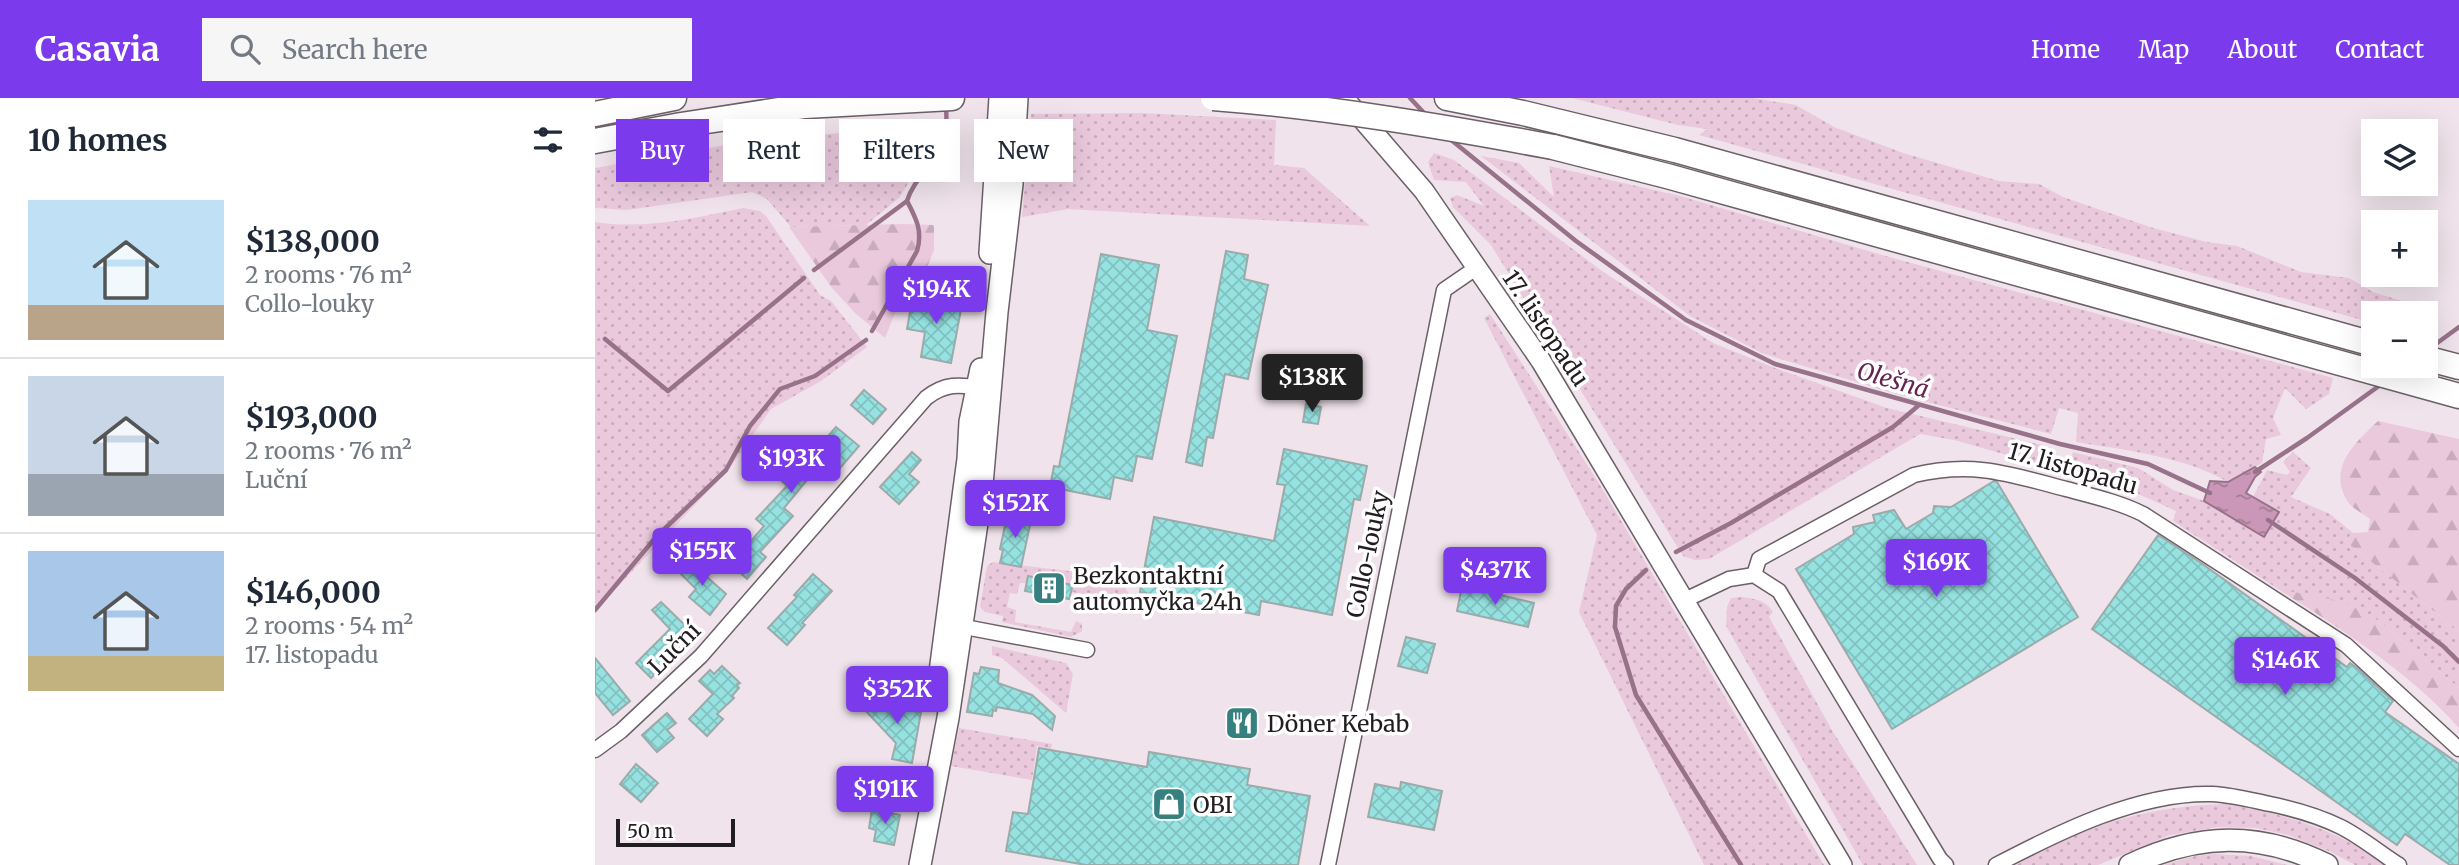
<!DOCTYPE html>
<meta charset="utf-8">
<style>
body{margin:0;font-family:Merriweather,serif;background:#f6f6f7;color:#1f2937;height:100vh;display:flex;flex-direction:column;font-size:26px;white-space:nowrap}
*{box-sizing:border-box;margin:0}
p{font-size:23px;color:#747a83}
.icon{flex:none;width:38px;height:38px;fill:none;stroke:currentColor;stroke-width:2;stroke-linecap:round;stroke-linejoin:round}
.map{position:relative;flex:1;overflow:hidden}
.panel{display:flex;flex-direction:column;background:#fff;width:595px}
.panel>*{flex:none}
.guide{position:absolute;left:21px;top:21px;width:665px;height:63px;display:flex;gap:14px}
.fabs{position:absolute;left:1766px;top:21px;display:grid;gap:14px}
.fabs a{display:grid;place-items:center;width:77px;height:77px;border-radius:0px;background:#fff;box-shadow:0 7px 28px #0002;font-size:35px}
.scale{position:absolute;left:21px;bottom:18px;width:119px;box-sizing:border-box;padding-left:7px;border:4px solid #221d20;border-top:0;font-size:19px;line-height:24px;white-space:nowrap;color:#221d20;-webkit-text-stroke:5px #fff;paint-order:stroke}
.price{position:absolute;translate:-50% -60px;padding:0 16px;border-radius:7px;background:#7c3aed;color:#fff;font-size:23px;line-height:46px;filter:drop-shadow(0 2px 4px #0008)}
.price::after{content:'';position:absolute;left:50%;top:42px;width:21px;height:16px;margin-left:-10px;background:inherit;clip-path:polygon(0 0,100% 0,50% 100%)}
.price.on{background:#222;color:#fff}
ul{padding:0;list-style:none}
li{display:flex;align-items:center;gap:21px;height:175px;padding:0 28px}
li+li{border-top:2px solid #e0e1e3}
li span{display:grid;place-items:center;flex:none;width:196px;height:140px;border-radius:0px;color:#555}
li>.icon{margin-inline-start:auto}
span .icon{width:84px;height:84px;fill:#fffc;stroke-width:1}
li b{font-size:30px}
h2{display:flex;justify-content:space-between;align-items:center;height:84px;padding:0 28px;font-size:30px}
.tag{padding:0 24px;border-radius:0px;background:#fff;box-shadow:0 7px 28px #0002;font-size:24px;line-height:63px}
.tag.on{background:#7c3aed;color:#fff}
header{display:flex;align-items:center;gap:42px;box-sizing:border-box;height:98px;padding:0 35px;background:#7c3aed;color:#fff}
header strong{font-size:33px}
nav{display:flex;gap:38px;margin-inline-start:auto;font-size:24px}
.search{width:490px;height:63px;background:#f6f6f7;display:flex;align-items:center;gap:18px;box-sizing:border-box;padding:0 24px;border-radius:0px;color:#747a83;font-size:26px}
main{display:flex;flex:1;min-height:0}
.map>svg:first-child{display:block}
.grass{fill:url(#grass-dots)}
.forest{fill:url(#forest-firs)}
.water{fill:url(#water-ripples);stroke:#98728a;stroke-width:2}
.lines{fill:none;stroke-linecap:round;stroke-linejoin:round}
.stream{stroke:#98728a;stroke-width:4.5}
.building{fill:url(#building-cross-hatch);stroke:#9babaa;stroke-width:2}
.street-casing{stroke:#6b6067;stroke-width:17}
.secondary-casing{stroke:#6b6067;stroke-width:22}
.primary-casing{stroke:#6b6067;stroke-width:24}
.highway-casing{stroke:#6b6067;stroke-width:27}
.street{stroke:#fff;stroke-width:14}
.secondary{stroke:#fff;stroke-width:19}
.primary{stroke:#fff;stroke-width:21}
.highway{stroke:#fff;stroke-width:24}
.highway-bridge-casing{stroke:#6b6067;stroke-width:27;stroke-linecap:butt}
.highway-bridge{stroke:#fff;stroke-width:24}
.labels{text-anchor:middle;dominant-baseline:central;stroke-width:7;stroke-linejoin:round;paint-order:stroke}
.street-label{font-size:23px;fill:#221d20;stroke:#fff}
.poi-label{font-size:23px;fill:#221d20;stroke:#fff;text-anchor:start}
.water-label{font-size:24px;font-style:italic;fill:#632551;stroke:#fff}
</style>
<header>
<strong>Casavia</strong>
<div class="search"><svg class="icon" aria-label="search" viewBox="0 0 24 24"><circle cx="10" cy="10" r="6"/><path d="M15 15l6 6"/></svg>Search here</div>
<nav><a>Home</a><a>Map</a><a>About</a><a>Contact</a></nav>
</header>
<main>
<section class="panel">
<h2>10 homes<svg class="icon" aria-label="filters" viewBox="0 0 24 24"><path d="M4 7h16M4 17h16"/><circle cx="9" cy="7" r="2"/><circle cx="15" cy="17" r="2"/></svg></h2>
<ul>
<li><span style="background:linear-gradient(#bfe0f5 75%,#b9a48a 0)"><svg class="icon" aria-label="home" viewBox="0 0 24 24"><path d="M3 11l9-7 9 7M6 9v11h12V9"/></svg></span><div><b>$138,000</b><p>2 rooms · 76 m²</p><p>Collo-louky</p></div></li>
<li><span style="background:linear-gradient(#c9d6e8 70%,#9aa5b1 0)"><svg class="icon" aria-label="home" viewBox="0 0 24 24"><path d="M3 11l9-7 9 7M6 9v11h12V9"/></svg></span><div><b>$193,000</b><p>2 rooms · 76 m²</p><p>Luční</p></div></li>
<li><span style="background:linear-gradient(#a9c7e8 75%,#c2b280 0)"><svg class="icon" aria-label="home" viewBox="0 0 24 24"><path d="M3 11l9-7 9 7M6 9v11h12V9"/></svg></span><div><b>$146,000</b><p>2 rooms · 54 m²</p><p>17. listopadu</p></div></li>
</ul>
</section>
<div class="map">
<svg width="1864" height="767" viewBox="0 0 1864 767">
<defs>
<pattern id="grass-dots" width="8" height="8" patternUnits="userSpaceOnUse" patternTransform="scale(1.75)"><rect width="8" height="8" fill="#eac9dd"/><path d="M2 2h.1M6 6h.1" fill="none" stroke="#c8acbd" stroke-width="1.8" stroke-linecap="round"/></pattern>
<pattern id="forest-firs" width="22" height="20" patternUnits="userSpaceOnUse" patternTransform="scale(1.75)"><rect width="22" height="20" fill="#eac9dd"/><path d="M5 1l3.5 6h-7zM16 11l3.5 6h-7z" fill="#c8acbd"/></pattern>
<pattern id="water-ripples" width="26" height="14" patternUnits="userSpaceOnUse" patternTransform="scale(1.75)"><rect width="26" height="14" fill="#cb97b8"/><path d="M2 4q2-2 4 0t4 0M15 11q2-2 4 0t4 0" fill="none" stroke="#a47b95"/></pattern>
<pattern id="building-cross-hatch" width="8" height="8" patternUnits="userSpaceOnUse" patternTransform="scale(1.75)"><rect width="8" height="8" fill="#96e2e1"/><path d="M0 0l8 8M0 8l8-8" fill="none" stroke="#81c1c1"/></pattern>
</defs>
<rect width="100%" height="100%" fill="#f0e3eb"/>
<!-- grass -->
<g class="grass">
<path d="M977 0H1158L1201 7 1239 29 1308 55 1404 83 1444 86 1468 99 1558 130 1612 144 1642 148 1706 174 1754 180 1778 194 1838 213 1831 225 1830 215H1778V225L1104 37 1112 31 1083 27Z"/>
<path d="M547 15 681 22 679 67 709 70 775 128 473 111 427 119 436 16Z"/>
<path d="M340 25V43L304 100 271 127 196 129 172 101 157 94 32 112 0 110V70L136 46Z"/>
<path d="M839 55 859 62 1007 173 1118 245 1180 270 1292 310 1452 348 1447 367 1359 342 1325 336 1114 461 1100 462 1088 458 896 147 858 109 855 100 862 97 889 108 871 84 839 82 833 64Z"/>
<path d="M886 58 924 65 959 99 954 68 1085 98 1287 157 1738 280 1734 296 1711 311 1690 290 1678 320 1686 337 1671 341 1667 365 1633 384C1591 359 1530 352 1481 344L1483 315 1464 310 1456 336 1301 296 1169 256 1095 218Z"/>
<path d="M148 110 165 113 171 118 225 197 236 203 272 249 226 283 176 311 134 371 8 504 0 509V124C50 132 99 120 148 110Z"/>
<path d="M895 216 1002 382 1229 767H1109L984 514 1002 437 889 220Z"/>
<path d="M1478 354 1543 370 1578 392 1609 403 1669 439 1684 414 1658 399 1672 372 1692 377 1695 374 1688 364 1698 354 1716 370 1696 399 1735 416 1758 435 1750 443 1864 533V590L1777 518 1683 491 1578 423 1581 413 1528 389 1473 375Z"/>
<path d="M398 464 524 479 539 505 476 494 477 487 433 478 431 485H425L422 496 415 495 412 509 421 512 420 524 476 534 481 523 487 526V533L476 539 407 524 408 518 390 514 385 509 392 468Z"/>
<path d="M1147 499C1160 501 1171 502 1178 514L1174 519 1238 634 1322 767H1268L1131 528 1132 509 1136 500Z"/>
<path d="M397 548 471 565 478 576 471 615 407 560 397 557Z"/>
<path d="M364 630 457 646 456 651 442 648 437 682 356 668Z"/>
<path d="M1631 706C1695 717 1739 731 1794 767H1760L1736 754 1693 737 1661 730 1623 729 1575 737 1503 767H1421C1488 727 1553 708 1631 706Z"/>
<path d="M1620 756 1656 758 1692 767H1568L1600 758Z"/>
</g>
<!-- forest -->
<g class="forest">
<path d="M306 126 339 127V152L324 188C304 196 298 222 290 240L260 215 237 190 194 129Z"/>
<path d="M1783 323 1864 341V533L1750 443 1758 435 1773 434 1775 421C1769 416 1758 411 1753 404 1731 370 1761 344 1783 323Z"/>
<path d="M1683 491 1749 504 1777 518 1864 590V630C1813 573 1747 532 1683 491Z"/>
</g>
<!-- water -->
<path class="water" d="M1660 369 1666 374 1660 379 1651 395 1684 414 1669 439 1609 403 1615 383 1633 384Z"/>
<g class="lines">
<!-- stream -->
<g class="stream">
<path d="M815 0 831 17"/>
<path d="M855 41 981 143 1091 222 1180 266 1465 346 1553 366 1615 395"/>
<path d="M219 172 312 103"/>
<path d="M277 233 322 153C328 133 321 120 312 103 318 83 335 70 345 52 352 39 352 23 351 9"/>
<path d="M10 241 73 293 209 180"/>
<path d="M1834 251 1864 229"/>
<path d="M1660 374 1712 340 1788 285"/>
<path d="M1673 422 1760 480 1848 548 1864 564"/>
<path d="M1081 454 1136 425 1298 329 1323 308"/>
<path d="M1051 472 1031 491 1021 508 1020 529 1041 597 1146 767"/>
<path d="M0 512 61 439 131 372 155 328 185 291 220 278 271 242"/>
</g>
</g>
<!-- building -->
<g class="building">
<path d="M631 153 653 157 649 181 673 187 653 281 630 276 618 340 612 339 607 368 591 364Z"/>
<path d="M506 156 564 167 552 232 582 238 557 361 542 358 537 383 519 379 515 401 455 389 459 368 464 369Z"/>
<path d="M318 197 367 206 356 265 326 259 330 234 312 231Z"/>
<path d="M269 292 291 311 278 326 256 307Z"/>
<path d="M711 306 726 309 723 326 708 324Z"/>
<path d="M241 329 264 348 245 370 232 359 216 377 189 410 198 418 165 454 171 459 152 481 136 466 169 428 161 421 192 388 173 370 181 361 188 366 196 357 208 367Z"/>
<path d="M689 351 772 368 765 402 759 401 737 517 666 503 664 517 545 494 559 419 679 443 690 387 682 386Z"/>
<path d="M317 354 326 362 314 376 324 384 304 406 285 389Z"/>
<path d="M1399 383 1402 384 1483 519 1297 631 1201 471 1259 436 1258 429 1280 424 1278 417 1299 412 1311 431 1338 415 1339 408 1356 409Z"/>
<path d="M423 415 437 418 426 469 405 465 408 452 405 451 412 418 421 420Z"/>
<path d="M1563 437 1606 465 1752 569 1755 565 1762 570 1798 603 1790 614 1864 666V767H1855L1810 736 1802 747 1497 531Z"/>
<path d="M94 463 131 496 115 517 94 499 101 491 83 473Z"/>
<path d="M218 476 237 493 207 525 210 527 192 547 173 530 202 499 199 497Z"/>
<path d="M433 478 478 487 474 501 430 493Z"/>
<path d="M867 488 939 505 933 529 862 513Z"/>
<path d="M66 504 99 536 56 580 41 565 75 531 57 512Z"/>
<path d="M811 539 840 546 832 575 803 568Z"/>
<path d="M0 560 35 603 18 617 0 595Z"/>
<path d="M127 568 145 585 142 587 144 590 137 598 139 600 122 616 128 621 112 638 94 621 118 596 104 583 115 572 119 576Z"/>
<path d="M386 569 404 572 403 585 437 597 460 618 457 632 438 616 402 609 401 613 398 612 397 618 372 614 379 575 384 576Z"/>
<path d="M287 596 299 609 326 614 317 665 297 661 301 645 269 611Z"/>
<path d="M72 615 81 625 72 632 79 640 62 654 47 637Z"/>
<path d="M644 617 657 619 655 631 642 629Z"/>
<path d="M444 650 552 669 554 654 655 671 652 687 715 698 703 767H491L411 753 418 714 433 716Z"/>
<path d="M41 666 63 685 46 704 25 686Z"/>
<path d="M806 684 847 693 839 732 773 719 780 686 805 691Z"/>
<path d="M277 711 305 717 299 747 279 743 281 732 274 730Z"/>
</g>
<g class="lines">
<!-- street casing -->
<g class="street-casing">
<g id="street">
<path d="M1159 477 1164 461 1319 377C1379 363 1414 376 1471 391 1497 398 1524 404 1548 416L1751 547 1864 651"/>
<path d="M1090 502 1134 481 1159 477 1184 493 1345 761 1351 767"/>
<path d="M359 527 492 552"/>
<path d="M0 652 26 633 106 558 331 300C351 284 366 287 391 290"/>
<path d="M733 767 849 192 881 170"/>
<path d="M1401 767C1464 734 1544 694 1617 696 1637 697 1656 702 1675 706 1699 711 1724 718 1746 729 1766 739 1785 755 1804 767"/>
</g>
</g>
<!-- secondary casing -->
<g class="secondary-casing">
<path id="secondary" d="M749 0 829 93 946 263 1247 767"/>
</g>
<!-- primary casing -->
<g class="primary-casing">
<g id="primary">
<path d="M395 155 405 0"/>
<path d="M343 589 373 361 375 324 386 271"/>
<path d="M325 767 353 620 386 398 402 214 417 86 422 0"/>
<path d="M1535 767C1603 735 1664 733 1732 767"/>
</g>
</g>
<!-- highway casing -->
<g class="highway-casing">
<g id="highway">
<path d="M852 0 928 15 1080 52 1778 246"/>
<path d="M0 16 79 0"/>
<path d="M0 43 86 27 210 8 357 0"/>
<path d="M958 49 1072 78 1864 298"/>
<path d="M1830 260 1864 269"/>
</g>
</g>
<!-- street -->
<use href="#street" class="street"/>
<!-- secondary -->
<use href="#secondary" class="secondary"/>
<!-- primary -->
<use href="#primary" class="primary"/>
<!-- highway -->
<use href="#highway" class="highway"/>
<!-- highway-bridge casing -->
<g class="highway-bridge-casing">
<path id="highway-bridge" d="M618 0C733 9 845 28 958 49"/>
</g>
<!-- highway-bridge -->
<use href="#highway-bridge" class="highway-bridge"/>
</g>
<!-- icons -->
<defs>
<g id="building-square" transform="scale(1.75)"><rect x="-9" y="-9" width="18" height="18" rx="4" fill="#378080" stroke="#fff"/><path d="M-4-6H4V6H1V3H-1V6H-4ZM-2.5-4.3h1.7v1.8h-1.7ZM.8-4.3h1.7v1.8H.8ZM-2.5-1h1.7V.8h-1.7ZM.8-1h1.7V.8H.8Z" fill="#fff"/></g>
<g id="restaurant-square" transform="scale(1.75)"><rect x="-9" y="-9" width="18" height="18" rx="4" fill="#378080" stroke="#fff"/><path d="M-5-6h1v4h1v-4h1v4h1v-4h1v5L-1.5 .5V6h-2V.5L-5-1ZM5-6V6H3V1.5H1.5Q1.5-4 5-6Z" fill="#fff"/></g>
<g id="shop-square" transform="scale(1.75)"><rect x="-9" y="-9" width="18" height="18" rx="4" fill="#378080" stroke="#fff"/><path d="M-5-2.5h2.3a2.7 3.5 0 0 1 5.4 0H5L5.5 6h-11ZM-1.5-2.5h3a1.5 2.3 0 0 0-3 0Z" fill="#fff"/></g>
</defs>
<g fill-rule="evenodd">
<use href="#building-square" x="454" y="490"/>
<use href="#restaurant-square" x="647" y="625"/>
<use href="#shop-square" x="574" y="706"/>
</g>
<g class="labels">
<!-- street labels -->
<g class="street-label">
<text transform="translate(951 230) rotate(56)">17. listopadu</text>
<text transform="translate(1478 370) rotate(16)">17. listopadu</text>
<text transform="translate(772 456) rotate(-78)">Collo-louky</text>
<text transform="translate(79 550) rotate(-45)">Luční</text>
</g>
<!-- poi labels -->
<g class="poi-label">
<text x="478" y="477">Bezkontaktní<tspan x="478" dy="26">automyčka 24h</tspan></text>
<text x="672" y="625">Döner Kebab</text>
<text x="598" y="706">OBI</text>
</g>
<!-- water labels -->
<g class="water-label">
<text transform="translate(1298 282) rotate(16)">Olešná</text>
</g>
</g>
</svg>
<div class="fabs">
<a><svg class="icon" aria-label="layers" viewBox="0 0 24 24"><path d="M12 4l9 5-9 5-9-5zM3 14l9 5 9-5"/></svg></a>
<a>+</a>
<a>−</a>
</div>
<div class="scale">50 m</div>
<b class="price" style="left:341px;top:228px">$194K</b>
<b class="price on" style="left:717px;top:316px">$138K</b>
<b class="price" style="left:196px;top:397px">$193K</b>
<b class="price" style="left:420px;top:442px">$152K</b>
<b class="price" style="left:107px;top:490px">$155K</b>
<b class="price" style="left:1341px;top:501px">$169K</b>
<b class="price" style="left:900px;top:509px">$437K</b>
<b class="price" style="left:1690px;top:599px">$146K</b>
<b class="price" style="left:302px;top:628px">$352K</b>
<b class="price" style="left:290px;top:728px">$191K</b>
<div class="guide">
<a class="tag on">Buy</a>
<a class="tag">Rent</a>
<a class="tag">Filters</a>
<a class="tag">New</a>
</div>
</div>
</main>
